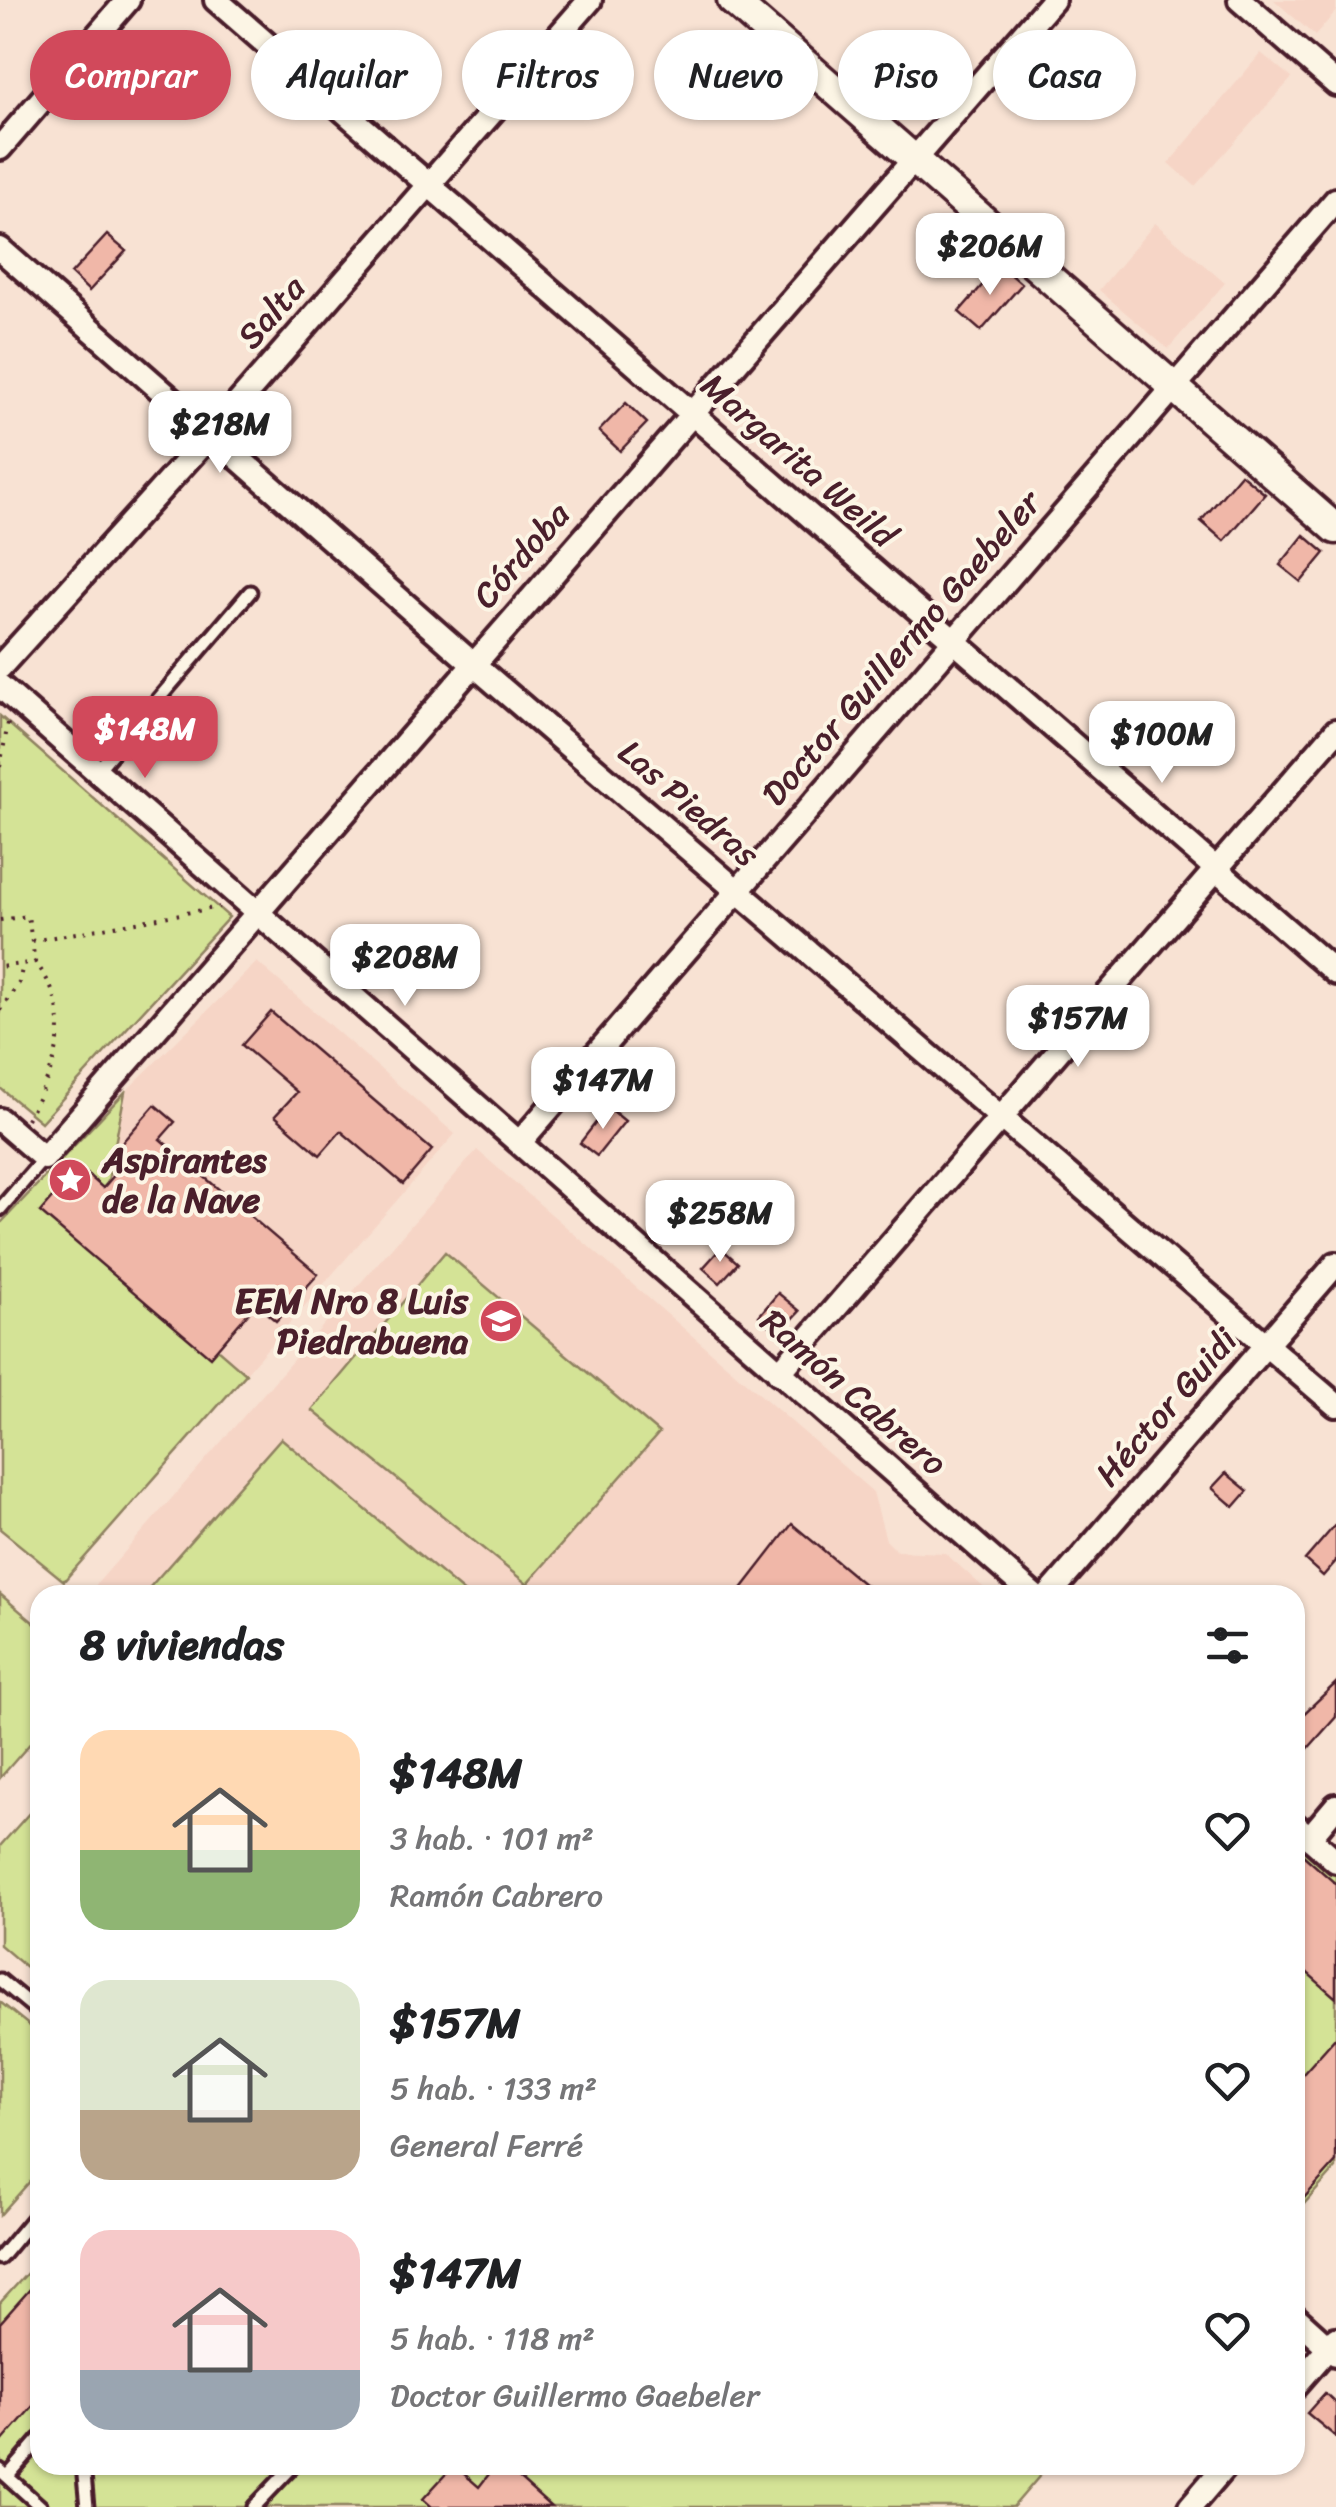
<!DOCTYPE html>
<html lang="es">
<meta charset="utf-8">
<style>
body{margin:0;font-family:Sriracha,sans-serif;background:#f6f6f6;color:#202124;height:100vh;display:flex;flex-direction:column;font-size:38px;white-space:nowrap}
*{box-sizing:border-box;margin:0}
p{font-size:32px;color:#757577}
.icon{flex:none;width:55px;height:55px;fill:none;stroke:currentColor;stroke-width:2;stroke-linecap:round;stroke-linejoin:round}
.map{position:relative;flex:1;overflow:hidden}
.drawer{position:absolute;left:30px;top:1585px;width:1275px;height:890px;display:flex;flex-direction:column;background:#fff;border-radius:30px;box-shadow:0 2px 8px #0004}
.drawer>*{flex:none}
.banner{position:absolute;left:30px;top:30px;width:1278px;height:90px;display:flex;gap:20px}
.price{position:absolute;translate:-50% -85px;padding:0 22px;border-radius:20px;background:#fff;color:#222;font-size:32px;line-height:65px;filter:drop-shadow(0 2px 5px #0008)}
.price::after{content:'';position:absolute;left:50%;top:60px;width:30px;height:22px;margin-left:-15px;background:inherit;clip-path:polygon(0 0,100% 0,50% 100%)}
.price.current{background:#d1495b;color:#fff}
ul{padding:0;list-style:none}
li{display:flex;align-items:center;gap:30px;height:250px;padding:0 50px}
li span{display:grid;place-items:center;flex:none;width:280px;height:200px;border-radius:30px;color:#555}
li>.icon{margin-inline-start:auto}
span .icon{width:120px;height:120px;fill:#fffc;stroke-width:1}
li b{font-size:42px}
h2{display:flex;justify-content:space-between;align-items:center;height:120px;padding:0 50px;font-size:42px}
.pill{padding:0 35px;border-radius:45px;background:#fff;box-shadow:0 2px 8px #0004;font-size:35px;line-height:90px}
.pill.current{background:#d1495b;color:#fff}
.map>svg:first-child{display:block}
.built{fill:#f6d5c6}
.green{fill:#d4e396;stroke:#8f8160;stroke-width:2.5}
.building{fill:#f0b7a8;stroke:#4a1f2b;stroke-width:2.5}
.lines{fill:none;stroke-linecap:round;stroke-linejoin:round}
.service-casing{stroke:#4a1f2b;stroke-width:19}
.minor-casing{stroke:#4a1f2b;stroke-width:30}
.tertiary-casing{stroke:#4a1f2b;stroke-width:35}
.path{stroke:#4a1f2b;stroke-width:4;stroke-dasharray:2.5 8;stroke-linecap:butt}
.service{stroke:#fcf5e5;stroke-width:11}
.minor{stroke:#fcf5e5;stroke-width:22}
.tertiary{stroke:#fcf5e5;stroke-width:28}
.labels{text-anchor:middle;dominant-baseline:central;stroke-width:8;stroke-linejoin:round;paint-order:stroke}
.street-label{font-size:35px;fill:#4a1f2b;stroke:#fcf5e5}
.poi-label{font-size:35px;font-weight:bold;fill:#4a1f2b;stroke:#fcf5e5;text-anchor:start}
</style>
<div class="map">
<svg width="1336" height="2507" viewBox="0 0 1336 2507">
<rect width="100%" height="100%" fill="#f8e2d3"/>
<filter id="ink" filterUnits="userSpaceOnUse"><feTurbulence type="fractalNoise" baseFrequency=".01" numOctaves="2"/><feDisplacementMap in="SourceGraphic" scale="20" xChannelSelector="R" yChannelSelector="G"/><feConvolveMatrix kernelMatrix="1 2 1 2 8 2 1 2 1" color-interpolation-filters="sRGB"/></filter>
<g filter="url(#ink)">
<!-- built -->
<g class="built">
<path d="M1274 0H1336V11L1315 36Z"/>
<path d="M1261 53 1292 78 1195 186 1169 163Z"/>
<path d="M1155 223 1225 283 1168 349 1099 290Z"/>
<path d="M257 962 455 1134 64 1581 0 1529 96 1244 125 1092Z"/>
<path d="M477 1150 873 1492 886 1540 897 1551 945 1553 992 1595H87Z"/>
</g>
<!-- green -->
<g class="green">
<path d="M0 716 229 917 41 1122 0 1088Z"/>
<path d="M125 1092 96 1244 246 1374 64 1581 0 1529V1224Z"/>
<path d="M445 1252 659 1433 527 1584 312 1410Z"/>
<path d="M281 1438 467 1595H143Z"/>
<path d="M0 1594 40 1628V1732L0 1778Z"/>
<path d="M40 1801V1979L0 1945V1846Z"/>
<path d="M1295 1837 1336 1872V2168L1295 2214Z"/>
<path d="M0 2002 40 2034V2170L0 2215Z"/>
<path d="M40 2259V2465H1049L1013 2507H0V2303Z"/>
</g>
<!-- building -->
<g class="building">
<path d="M107 235 126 251 89 291 71 274Z"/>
<path d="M1000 265 1022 284 981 331 959 312Z"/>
<path d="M626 403 647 423 620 451 599 431Z"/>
<path d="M1241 474 1265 494 1224 541 1201 521Z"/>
<path d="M1304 535 1325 553 1301 582 1280 565Z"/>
<path d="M271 1012 432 1150 403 1184 341 1131 320 1155 275 1116 297 1092 242 1045Z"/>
<path d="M155 1105 175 1122 160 1139 318 1274 276 1321 256 1304 210 1357 40 1212 79 1167 103 1188 130 1157 118 1147Z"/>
<path d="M608 1107 625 1121 597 1156 580 1143Z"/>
<path d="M721 1248 738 1263 720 1283 703 1268Z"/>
<path d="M778 1293 800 1311 787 1325 770 1326 759 1316Z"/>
<path d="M1226 1473 1248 1491 1234 1507 1212 1488Z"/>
<path d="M792 1524 877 1595H737Z"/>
<path d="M1336 1524V1561L1323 1576 1305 1560Z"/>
<path d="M1336 1683V1717L1295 1763V1722Z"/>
<path d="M1295 1848 1336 1884V1998L1295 1962Z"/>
<path d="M1336 2037V2162L1295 2208V2083Z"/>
<path d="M40 2278V2398L0 2444V2323Z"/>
<path d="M1325 2393 1336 2403V2437L1307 2413Z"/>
<path d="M454 2465 479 2487 496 2465H504L551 2507H432L423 2499Z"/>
</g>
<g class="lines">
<!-- service casing -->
<g class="service-casing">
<g id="service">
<path d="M96 772 250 592"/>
<path d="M0 1209 44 1158"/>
<path d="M0 1980 40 2013"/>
<path d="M0 2258 40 2210"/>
<path d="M83 2465 87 2507"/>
<path d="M0 2470 41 2507"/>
<path d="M8 2476 40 2439"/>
<path d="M254 2507 294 2465"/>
</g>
</g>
<!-- minor casing -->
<g class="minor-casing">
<g id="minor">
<path d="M216 0 1336 973"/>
<path d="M1240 0 1336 84"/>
<path d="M0 148 128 0"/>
<path d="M0 249 473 664 1336 1405"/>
<path d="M0 667 212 433 590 0"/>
<path d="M0 686 1033 1595"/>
<path d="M0 1120 44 1158 1053 0"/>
<path d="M520 1142 1336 200"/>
<path d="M779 1373 1336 731"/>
<path d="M1049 1595 1336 1264"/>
<path d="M1295 1825 1336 1861"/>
<path d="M1309 1838 1336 1806"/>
<path d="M1295 2317 1336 2354"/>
<path d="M1295 2386 1336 2339"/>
<path d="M1190 2507 1226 2465"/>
</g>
</g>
<!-- tertiary casing -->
<g class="tertiary-casing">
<path id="tertiary" d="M732 0 1336 529"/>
</g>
<!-- path -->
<g class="path">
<path d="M0 767 8 723"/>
<path d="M0 920 28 916 35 962 0 967"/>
<path d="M32 941 219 907"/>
<path d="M0 1010 19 983 23 964"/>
<path d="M27 1119C57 1067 77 1014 35 962"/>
</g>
<!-- service -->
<use href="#service" class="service"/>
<!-- minor -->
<use href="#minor" class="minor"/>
<!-- tertiary -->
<use href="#tertiary" class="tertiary"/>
</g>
</g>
<!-- icons -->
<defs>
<g id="sight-disc" transform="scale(2.25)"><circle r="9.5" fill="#d1495b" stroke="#fcf5e5"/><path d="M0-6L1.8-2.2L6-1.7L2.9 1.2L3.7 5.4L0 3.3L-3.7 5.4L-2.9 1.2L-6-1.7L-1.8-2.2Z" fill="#fff"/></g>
<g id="school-disc" transform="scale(2.25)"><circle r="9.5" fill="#d1495b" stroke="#fcf5e5"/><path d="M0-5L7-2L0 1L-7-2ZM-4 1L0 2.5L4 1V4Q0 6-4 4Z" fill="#fff"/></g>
</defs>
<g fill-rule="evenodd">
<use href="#sight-disc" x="70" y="1180"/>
<use href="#school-disc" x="501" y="1321"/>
</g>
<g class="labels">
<!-- street labels -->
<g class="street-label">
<text transform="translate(271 312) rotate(-49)">Salta</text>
<text transform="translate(799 460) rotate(41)">Margarita Weild</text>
<text transform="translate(521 555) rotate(-49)">Córdoba</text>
<text transform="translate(901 648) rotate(-49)">Doctor Guillermo Gaebeler</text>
<text transform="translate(689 803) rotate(41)">Las Piedras</text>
<text transform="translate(854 1392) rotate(41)">Ramón Cabrero</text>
<text transform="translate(1166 1407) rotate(-49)">Héctor Guidi</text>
</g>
<!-- poi labels -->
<g class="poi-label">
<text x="102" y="1160">Aspirantes<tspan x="102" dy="40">de la Nave</tspan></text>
<text x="468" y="1301" text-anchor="end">EEM Nro 8 Luis<tspan x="468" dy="40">Piedrabuena</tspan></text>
</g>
</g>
</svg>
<b class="price" style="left:990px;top:298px">$206M</b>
<b class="price" style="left:220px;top:476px">$218M</b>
<b class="price current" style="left:145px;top:781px">$148M</b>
<b class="price" style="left:1162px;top:786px">$100M</b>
<b class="price" style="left:405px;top:1009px">$208M</b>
<b class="price" style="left:1078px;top:1070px">$157M</b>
<b class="price" style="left:603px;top:1132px">$147M</b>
<b class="price" style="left:720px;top:1265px">$258M</b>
<div class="banner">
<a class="pill current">Comprar</a>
<a class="pill">Alquilar</a>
<a class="pill">Filtros</a>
<a class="pill">Nuevo</a>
<a class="pill">Piso</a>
<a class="pill">Casa</a>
</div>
<section class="drawer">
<h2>8 viviendas<svg class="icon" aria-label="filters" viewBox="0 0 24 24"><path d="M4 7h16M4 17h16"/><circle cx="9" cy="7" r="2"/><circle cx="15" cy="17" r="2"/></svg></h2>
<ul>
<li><span style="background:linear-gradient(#ffd9b3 60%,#8fb573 0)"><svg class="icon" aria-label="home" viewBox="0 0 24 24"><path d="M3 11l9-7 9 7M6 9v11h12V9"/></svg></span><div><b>$148M</b><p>3 hab. · 101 m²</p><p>Ramón Cabrero</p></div><svg class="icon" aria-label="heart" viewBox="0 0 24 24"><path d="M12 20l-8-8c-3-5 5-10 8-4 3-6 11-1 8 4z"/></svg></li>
<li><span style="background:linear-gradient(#dfe7d0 65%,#b9a48a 0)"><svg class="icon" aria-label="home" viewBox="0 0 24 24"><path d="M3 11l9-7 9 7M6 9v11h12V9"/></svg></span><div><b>$157M</b><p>5 hab. · 133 m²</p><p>General Ferré</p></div><svg class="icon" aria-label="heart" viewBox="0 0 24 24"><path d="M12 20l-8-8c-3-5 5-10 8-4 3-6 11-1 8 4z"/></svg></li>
<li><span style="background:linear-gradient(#f6c9c9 70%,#9aa5b1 0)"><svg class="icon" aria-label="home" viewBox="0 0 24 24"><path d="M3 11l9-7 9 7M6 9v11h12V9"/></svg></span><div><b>$147M</b><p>5 hab. · 118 m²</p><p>Doctor Guillermo Gaebeler</p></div><svg class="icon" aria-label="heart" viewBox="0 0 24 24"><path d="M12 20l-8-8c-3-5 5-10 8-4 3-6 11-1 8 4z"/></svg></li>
</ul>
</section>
</div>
